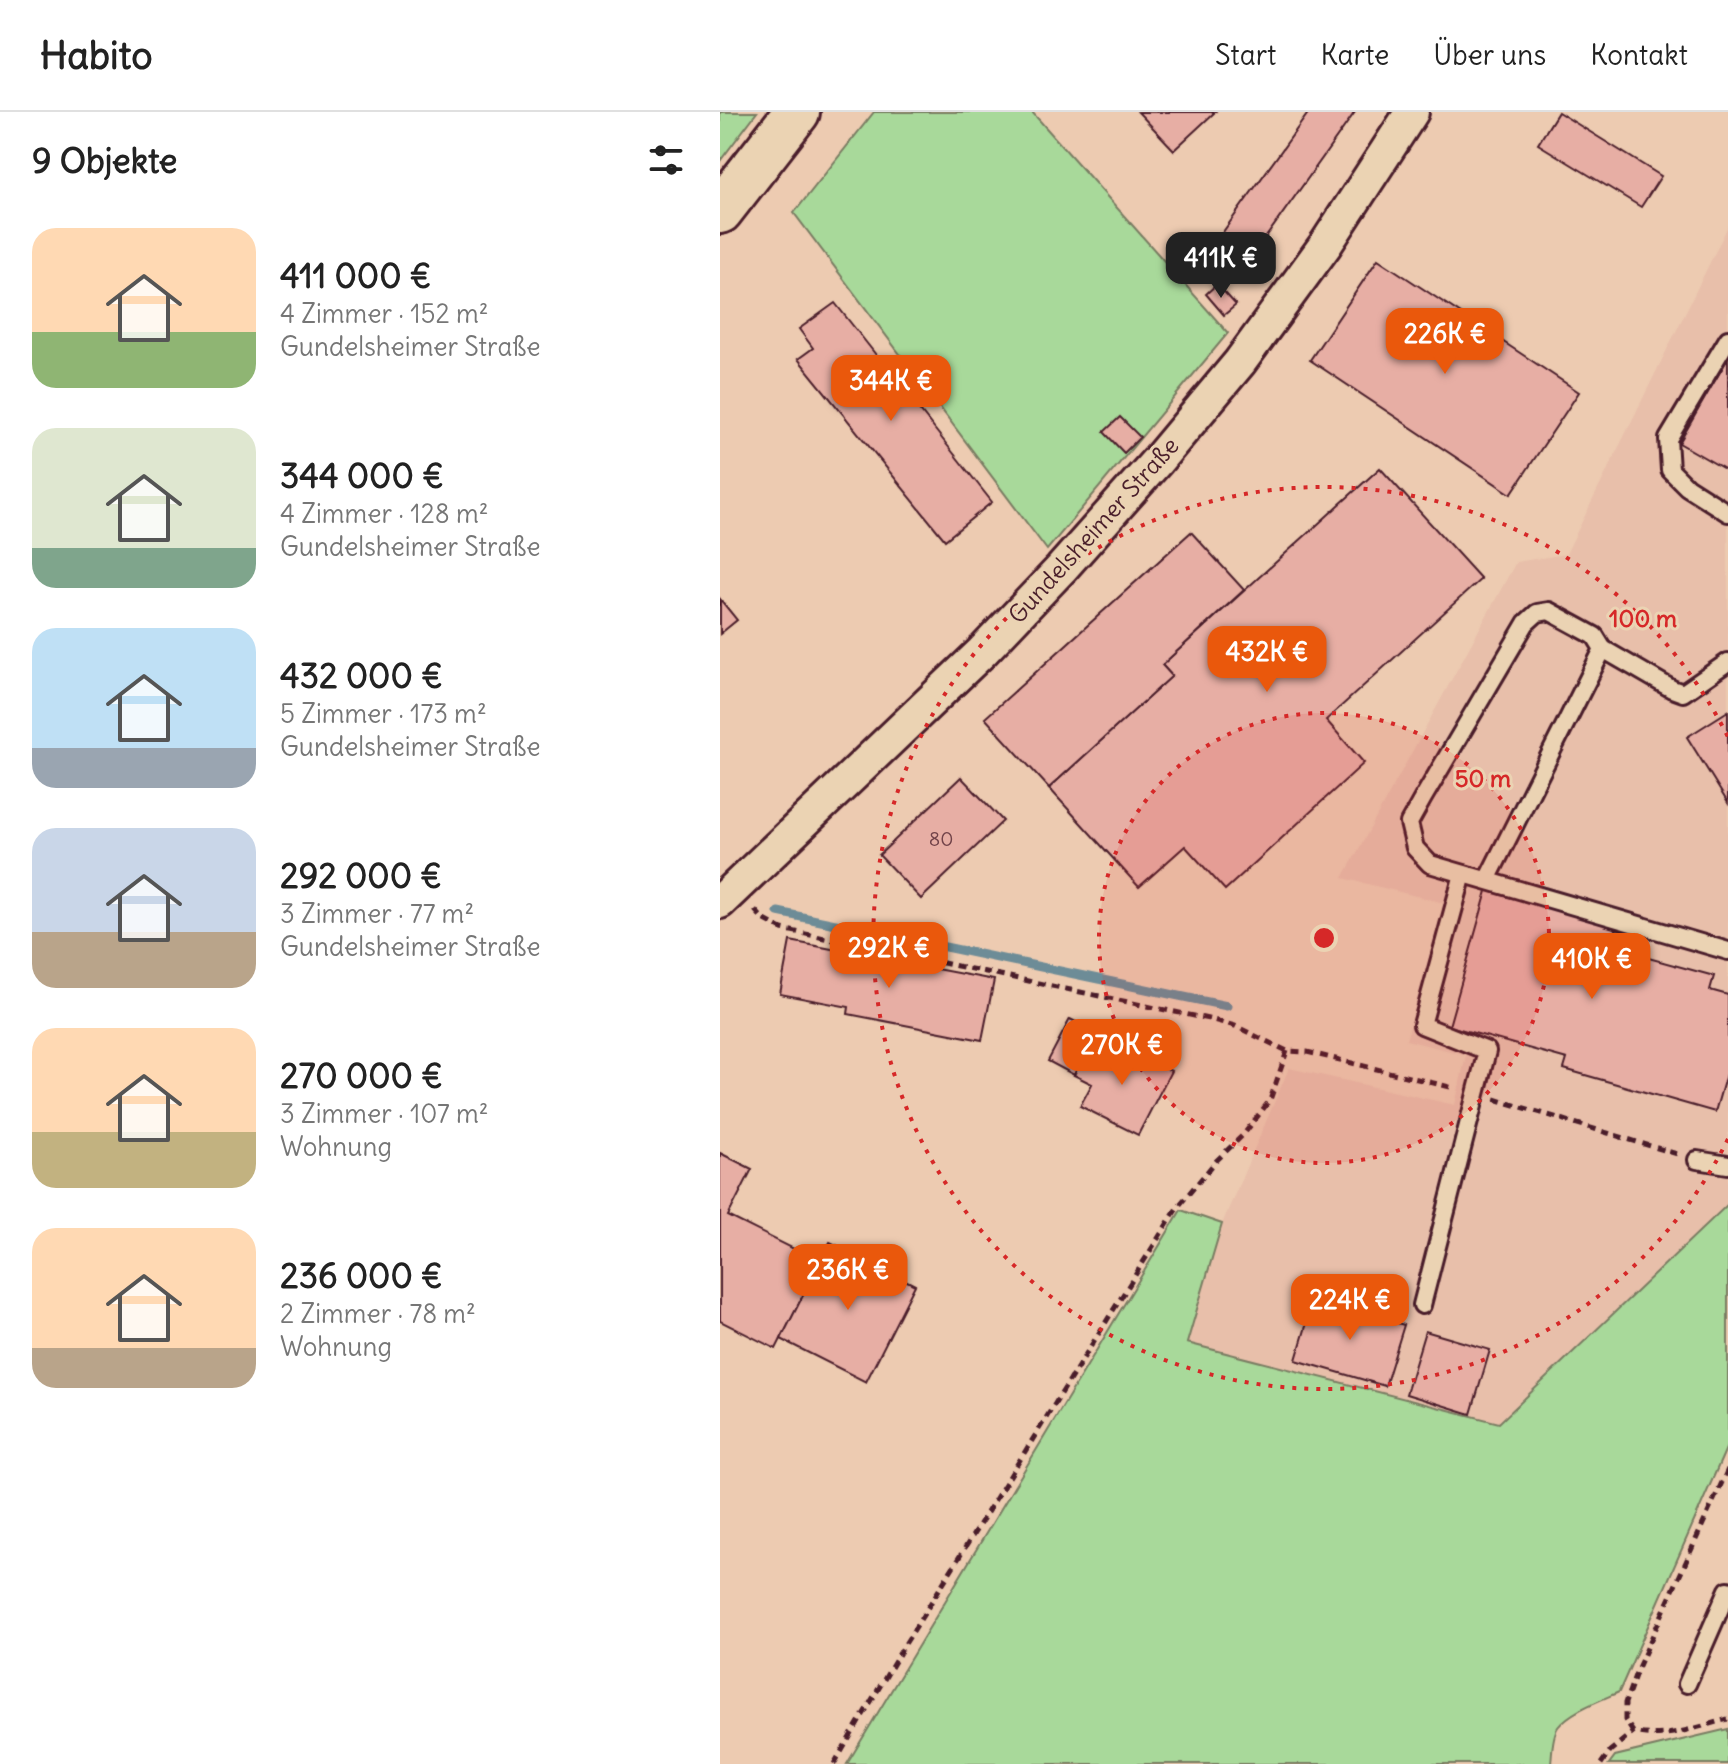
<!DOCTYPE html>
<html lang="de">
<meta charset="utf-8">
<style>
body{margin:0;font-family:Delius,sans-serif;background:#f6f6f6;color:#222;height:100vh;display:flex;flex-direction:column;font-size:30px;white-space:nowrap}
*{box-sizing:border-box;margin:0}
p{font-size:26px;color:#767676}
.icon{flex:none;width:44px;height:44px;fill:none;stroke:currentColor;stroke-width:2;stroke-linecap:round;stroke-linejoin:round}
.map{position:relative;flex:1;overflow:hidden}
.sheet{display:flex;flex-direction:column;background:#fff;width:720px}
.sheet>*{flex:none}
.price{position:absolute;translate:-50% -68px;padding:0 18px;border-radius:16px;background:#ea580c;color:#fff;font-size:26px;line-height:52px;filter:drop-shadow(0 2px 4px #0008)}
.price::after{content:'';position:absolute;left:50%;top:48px;width:24px;height:18px;margin-left:-12px;background:inherit;clip-path:polygon(0 0,100% 0,50% 100%)}
.price.current{background:#222;color:#fff}
ul{padding:0;list-style:none}
li{display:flex;align-items:center;gap:24px;height:200px;padding:0 32px}
li span{display:grid;place-items:center;flex:none;width:224px;height:160px;border-radius:24px;color:#555}
li>.icon{margin-inline-start:auto}
span .icon{width:96px;height:96px;fill:#fffc;stroke-width:1}
li b{font-size:34px}
h2{display:flex;justify-content:space-between;align-items:center;height:96px;padding:0 32px;font-size:34px}
header{display:flex;align-items:center;gap:48px;box-sizing:border-box;height:112px;padding:0 40px;background:#fff;border-bottom:2px solid #e0e0e0}
header strong{font-size:38px}
nav{display:flex;gap:44px;margin-inline-start:auto;font-size:28px}
main{display:flex;flex:1;min-height:0}
.map>svg:first-child{display:block}
.built{fill:#e8bfaa}
.green{fill:#a8d99a;stroke:#797c62;stroke-width:2}
.lines{fill:none;stroke-linecap:round;stroke-linejoin:round}
.stream{stroke:#6d8c97;stroke-width:9}
.building{fill:#e7aea4;stroke:#4a1f2b;stroke-width:2}
.lane-casing{stroke:#4a1f2b;stroke-width:22}
.street-casing{stroke:#4a1f2b;stroke-width:38}
.secondary-casing{stroke:#4a1f2b;stroke-width:50}
.path{stroke:#4a1f2b;stroke-width:5;stroke-dasharray:8 6;stroke-linecap:butt}
.lane{stroke:#ebd3b3;stroke-width:16}
.street{stroke:#ebd3b3;stroke-width:32}
.secondary{stroke:#ebd3b3;stroke-width:44}
.ring{fill:none;stroke:#d62828;stroke-width:4;stroke-dasharray:4 8}
.labels{text-anchor:middle;dominant-baseline:central;stroke-width:6;stroke-linejoin:round;paint-order:stroke}
.number-label{font-size:20px;fill:#714349}
.street-label{font-size:24px;fill:#4a1f2b;stroke:#ebd3b3}
.centre{fill:#d62828;stroke:#ebd3b3;stroke-width:4}
.ring-label{font-size:24px;text-anchor:middle;font-weight:bold;fill:#d62828;stroke:#ebd3b3;stroke-width:6;stroke-linejoin:round;paint-order:stroke}
</style>
<header>
<strong>Habito</strong>
<nav><a>Start</a><a>Karte</a><a>Über uns</a><a>Kontakt</a></nav>
</header>
<main>
<section class="sheet">
<h2>9 Objekte<svg class="icon" aria-label="filters" viewBox="0 0 24 24"><path d="M4 7h16M4 17h16"/><circle cx="9" cy="7" r="2"/><circle cx="15" cy="17" r="2"/></svg></h2>
<ul>
<li><span style="background:linear-gradient(#ffd9b3 65%,#8fb573 0)"><svg class="icon" aria-label="home" viewBox="0 0 24 24"><path d="M3 11l9-7 9 7M6 9v11h12V9"/></svg></span><div><b>411 000 €</b><p>4 Zimmer · 152 m²</p><p>Gundelsheimer Straße</p></div></li>
<li><span style="background:linear-gradient(#dfe7d0 75%,#7fa58c 0)"><svg class="icon" aria-label="home" viewBox="0 0 24 24"><path d="M3 11l9-7 9 7M6 9v11h12V9"/></svg></span><div><b>344 000 €</b><p>4 Zimmer · 128 m²</p><p>Gundelsheimer Straße</p></div></li>
<li><span style="background:linear-gradient(#bfe0f5 75%,#9aa5b1 0)"><svg class="icon" aria-label="home" viewBox="0 0 24 24"><path d="M3 11l9-7 9 7M6 9v11h12V9"/></svg></span><div><b>432 000 €</b><p>5 Zimmer · 173 m²</p><p>Gundelsheimer Straße</p></div></li>
<li><span style="background:linear-gradient(#c9d6e8 65%,#b9a48a 0)"><svg class="icon" aria-label="home" viewBox="0 0 24 24"><path d="M3 11l9-7 9 7M6 9v11h12V9"/></svg></span><div><b>292 000 €</b><p>3 Zimmer · 77 m²</p><p>Gundelsheimer Straße</p></div></li>
<li><span style="background:linear-gradient(#ffd9b3 65%,#c2b280 0)"><svg class="icon" aria-label="home" viewBox="0 0 24 24"><path d="M3 11l9-7 9 7M6 9v11h12V9"/></svg></span><div><b>270 000 €</b><p>3 Zimmer · 107 m²</p><p>Wohnung</p></div></li>
<li><span style="background:linear-gradient(#ffd9b3 75%,#b9a48a 0)"><svg class="icon" aria-label="home" viewBox="0 0 24 24"><path d="M3 11l9-7 9 7M6 9v11h12V9"/></svg></span><div><b>236 000 €</b><p>2 Zimmer · 78 m²</p><p>Wohnung</p></div></li>
</ul>
</section>
<div class="map">
<svg width="1008" height="1652" viewBox="0 0 1008 1652">
<rect width="100%" height="100%" fill="#edcbb1"/>
<filter id="ink" filterUnits="userSpaceOnUse"><feTurbulence type="fractalNoise" baseFrequency=".0125" numOctaves="2"/><feDisplacementMap in="SourceGraphic" scale="16" xChannelSelector="R" yChannelSelector="G"/><feConvolveMatrix kernelMatrix="1 2 1 2 8 2 1 2 1" color-interpolation-filters="sRGB"/></filter>
<g filter="url(#ink)">
<!-- built -->
<path class="built" d="M1008 114V1092L779 1311 466 1231 502 1112 569 956 735 993 746 943 686 928 724 791 623 766 796 450 846 442Z"/>
<!-- green -->
<g class="green">
<path d="M0 0H37L0 49Z"/>
<path d="M154 0H312L508 221 327 438 74 101Z"/>
<path d="M1008 1092V1332L899 1580C881 1588 850 1599 838 1615 832 1624 832 1641 831 1652H127L461 1098 502 1112 467 1231 779 1311Z"/>
<path d="M1008 1617V1652H889L895 1644Z"/>
</g>
<g class="lines">
<!-- stream -->
<path class="stream" d="M58 800 507 894"/>
</g>
<!-- building -->
<g class="building">
<path d="M418 0H495L454 38Z"/>
<path d="M589 0H635L516 167 485 145Z"/>
<path d="M838 0 941 64 921 95 818 32Z"/>
<path d="M658 147 859 280 791 382 590 248Z"/>
<path d="M497 172 516 193 504 203 486 182Z"/>
<path d="M115 191 272 390 225 428 78 247 93 236 79 217Z"/>
<path d="M1008 246V359L959 331Z"/>
<path d="M400 305 420 325 404 341 384 320Z"/>
<path d="M660 356 761 467 606 608 644 651 505 778 465 734 419 775 329 676 452 564 442 553Z"/>
<path d="M471 420 524 478 442 553 452 564 329 676 265 606Z"/>
<path d="M0 487 17 508 0 522Z"/>
<path d="M1008 599V691L967 625Z"/>
<path d="M241 665 283 709 201 787 159 743Z"/>
<path d="M769 772 887 805 910 841 994 864 990 878 1008 883V955L995 1000 844 957 847 947 729 914Z"/>
<path d="M70 829 274 868 262 928 128 902 129 895 60 882Z"/>
<path d="M350 907 384 924 373 945 365 941 354 963 328 949Z"/>
<path d="M396 930 451 959 418 1023 360 994 372 972 354 963 365 941 385 951Z"/>
<path d="M0 1041 32 1057 8 1104 100 1150 56 1237 0 1209Z"/>
<path d="M110 1130 195 1173 146 1270 61 1227Z"/>
<path d="M594 1187 684 1213 665 1274 576 1248Z"/>
<path d="M705 1219 770 1238 751 1302 686 1282Z"/>
</g>
<g class="lines">
<!-- lane casing -->
<g class="lane-casing">
<g id="lane">
<path d="M1008 227 948 327 950 358 967 375 1008 401"/>
<path d="M883 537 952 577 963 581 1008 550"/>
<path d="M767 768 883 537 875 524 829 499 817 501 806 511 703 686 689 711 695 736 710 752 1008 839"/>
<path d="M977 1048 1008 1053"/>
<path d="M702 1193 767 939 702 913 743 762"/>
<path d="M967 1572 1008 1478"/>
</g>
</g>
<!-- street casing -->
<g class="street-casing">
<path id="street" d="M0 790 262 540 341 457 438 348 520 250 606 132 692 0"/>
</g>
<!-- secondary casing -->
<g class="secondary-casing">
<path id="secondary" d="M0 99 77 0"/>
</g>
<!-- path -->
<g class="path">
<path d="M35 798 43 807 62 817 493 908 515 914 567 939 587 940 734 976"/>
<path d="M775 987 957 1042"/>
<path d="M1008 1357 917 1558 905 1591V1608L913 1620C945 1628 977 1615 1008 1607"/>
<path d="M114 1652 185 1532 457 1096 496 1049 524 1022 550 988 567 939"/>
<path d="M881 1652 890 1639 913 1620"/>
</g>
<!-- lane -->
<use href="#lane" class="lane"/>
<!-- street -->
<use href="#street" class="street"/>
<!-- secondary -->
<use href="#secondary" class="secondary"/>
</g>
</g>
<!-- distance rings -->
<circle cx="604" cy="826" r="225" fill="#d62828" fill-opacity=".12"/>
<g class="ring">
<circle cx="604" cy="826" r="225"/>
<path d="M1008 1027A451 451 0 1 1 1008 625"/>
</g>
<g class="labels">
<!-- number labels -->
<g class="number-label">
<text x="221" y="726">80</text>
</g>
<!-- street labels -->
<g class="street-label">
<text transform="translate(373 418) rotate(-48)">Gundelsheimer Straße</text>
</g>
</g>
<circle cx="604" cy="826" r="12" class="centre"/>
<g class="ring-label">
<text x="923" y="515">100 m</text>
<text x="763" y="675">50 m</text>
</g>
</svg>
<b class="price current" style="left:501px;top:188px">411K €</b>
<b class="price" style="left:725px;top:264px">226K €</b>
<b class="price" style="left:171px;top:311px">344K €</b>
<b class="price" style="left:547px;top:582px">432K €</b>
<b class="price" style="left:169px;top:878px">292K €</b>
<b class="price" style="left:872px;top:889px">410K €</b>
<b class="price" style="left:402px;top:975px">270K €</b>
<b class="price" style="left:128px;top:1200px">236K €</b>
<b class="price" style="left:630px;top:1230px">224K €</b>
</div>
</main>
